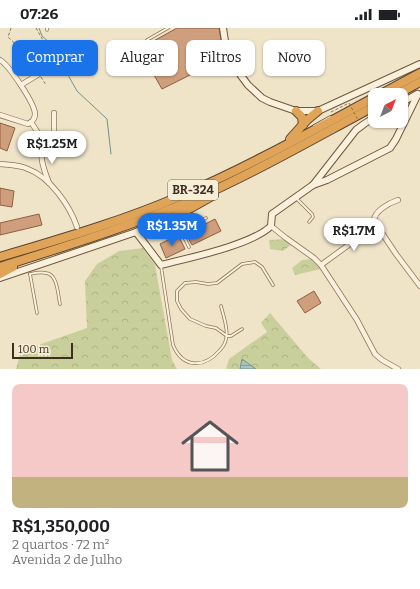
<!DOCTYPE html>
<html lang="pt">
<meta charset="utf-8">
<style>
body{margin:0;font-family:Bitter,serif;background:#f6f6f6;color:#202124;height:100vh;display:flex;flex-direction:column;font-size:15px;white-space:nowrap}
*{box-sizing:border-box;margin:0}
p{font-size:13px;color:#757577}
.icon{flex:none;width:22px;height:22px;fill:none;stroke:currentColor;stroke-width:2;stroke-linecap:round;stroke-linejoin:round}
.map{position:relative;height:341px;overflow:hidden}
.side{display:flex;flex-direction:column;background:#fff;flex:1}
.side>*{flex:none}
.banner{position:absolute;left:12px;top:12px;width:396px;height:36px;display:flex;gap:8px}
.needle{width:26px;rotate:42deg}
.buttons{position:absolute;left:368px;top:60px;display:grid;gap:8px}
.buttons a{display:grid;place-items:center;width:40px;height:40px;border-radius:8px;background:#fff;box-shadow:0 1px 3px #0004;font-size:20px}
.scale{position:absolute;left:12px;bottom:10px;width:61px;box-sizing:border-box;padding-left:4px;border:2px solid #3d2e20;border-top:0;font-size:11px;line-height:14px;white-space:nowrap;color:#3d2e20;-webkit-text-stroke:3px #f7eed8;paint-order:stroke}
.price{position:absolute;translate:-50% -34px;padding:0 9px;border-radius:14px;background:#fff;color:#222;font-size:13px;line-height:26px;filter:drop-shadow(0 1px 2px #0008)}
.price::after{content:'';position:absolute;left:50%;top:24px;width:12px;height:9px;margin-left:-6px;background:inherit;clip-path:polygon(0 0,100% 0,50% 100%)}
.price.selected{background:#1a73e8;color:#fff}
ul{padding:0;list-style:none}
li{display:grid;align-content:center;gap:8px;height:212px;padding:0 12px}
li+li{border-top:1px solid #e0e0e0}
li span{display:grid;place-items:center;height:124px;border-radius:8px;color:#555}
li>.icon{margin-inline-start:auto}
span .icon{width:72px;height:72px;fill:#fffc;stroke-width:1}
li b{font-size:17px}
.pill{padding:0 14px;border-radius:8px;background:#fff;box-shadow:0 1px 3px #0004;font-size:14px;line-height:36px}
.pill.selected{background:#1a73e8;color:#fff}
.status{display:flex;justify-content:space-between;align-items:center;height:28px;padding:0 20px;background:#fff;direction:ltr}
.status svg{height:11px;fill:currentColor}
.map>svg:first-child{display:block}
.forest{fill:url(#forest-crowns)}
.water{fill:url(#water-rules);stroke:#6f938a}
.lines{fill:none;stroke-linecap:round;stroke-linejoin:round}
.stream{stroke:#6f938a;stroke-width:1}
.building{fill:#cf9f7d;stroke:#8d5f41}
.service-casing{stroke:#8d765c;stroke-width:3.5}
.minor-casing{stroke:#8d765c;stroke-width:6}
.secondary-casing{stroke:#6f573f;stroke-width:8}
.motorway-casing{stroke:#5b4430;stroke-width:10}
.path{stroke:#8d765c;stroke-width:1;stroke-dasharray:3 2;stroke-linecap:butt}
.service{stroke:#faf1dc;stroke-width:2}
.minor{stroke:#faf1dc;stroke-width:4.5}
.secondary{stroke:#faf1dc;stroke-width:6}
.motorway{stroke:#e0a458;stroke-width:8}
.path-bridge{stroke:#8d765c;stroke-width:1;stroke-dasharray:3 2;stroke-linecap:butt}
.labels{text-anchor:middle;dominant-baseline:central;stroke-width:4;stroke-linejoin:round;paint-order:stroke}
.shield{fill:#f7eed8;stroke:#756857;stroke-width:1}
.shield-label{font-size:12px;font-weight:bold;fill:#3d2e20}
</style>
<div class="status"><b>07:26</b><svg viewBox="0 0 49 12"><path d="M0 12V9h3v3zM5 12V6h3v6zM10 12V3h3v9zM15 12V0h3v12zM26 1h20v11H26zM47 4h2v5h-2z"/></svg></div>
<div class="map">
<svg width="420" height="341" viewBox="0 0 420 341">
<defs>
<pattern id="forest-crowns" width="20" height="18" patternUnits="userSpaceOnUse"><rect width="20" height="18" fill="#c9cf9b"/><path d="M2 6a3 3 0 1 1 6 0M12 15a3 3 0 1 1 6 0" fill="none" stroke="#aeb285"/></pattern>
<pattern id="water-rules" width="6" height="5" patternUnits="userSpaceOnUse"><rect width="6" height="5" fill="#a9c4bc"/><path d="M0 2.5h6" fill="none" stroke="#8ba098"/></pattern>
</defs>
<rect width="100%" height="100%" fill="#f0e4c8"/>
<!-- forest -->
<g class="forest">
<path d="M285 211 292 216 283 223 270 221 269 212Z"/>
<path d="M143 220 155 237 172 332 177 341H16L21 323 87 300 85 253 97 236 119 223Z"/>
<path d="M313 231 321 241 295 247 292 240 302 232Z"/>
<path d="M270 285 308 330 321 341H226L229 331 267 304 261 295Z"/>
</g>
<!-- water -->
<path class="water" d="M242 331 256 341H240Z"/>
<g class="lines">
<!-- stream -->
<path class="stream" d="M39 0 42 8 50 15 77 63 107 91 111 126"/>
</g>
<!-- building -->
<g class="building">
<path d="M177 0H219L222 17 213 22 216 34 162 61 139 21Z"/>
<path d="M0 95 15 100 7 123 0 120Z"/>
<path d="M0 160 14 163 12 179 0 177Z"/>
<path d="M39 186 42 197 0 207V195Z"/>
<path d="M215 191 221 203 192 217 186 206Z"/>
<path d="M178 207 185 221 166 230 160 216Z"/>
<path d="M314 263 321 275 305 285 297 273Z"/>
</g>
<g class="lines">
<!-- service casing -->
<g class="service-casing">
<g id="service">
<path d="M47 0V2"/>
<path d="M147 12 168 0"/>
<path d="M314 98 330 89"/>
<path d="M296 170 312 186 313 189 309 194"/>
<path d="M174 189 189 219"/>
<path d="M180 201 206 190"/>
<path d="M161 238 173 317C183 341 205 340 220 322 223 319 225 316 226 311 229 302 223 287 221 278"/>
<path d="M30 246C35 245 41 244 46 245 58 246 58 268 60 276"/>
<path d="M30 246 37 285"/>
<path d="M242 301 231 308H227L216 300 206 298 190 291 181 281 177 273V263L185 255 196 254 208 256 217 255 242 236 255 234 262 239 273 257"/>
</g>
</g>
<!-- minor casing -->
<g class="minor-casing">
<g id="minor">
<path d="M0 32C9 37 35 76 35 86 35 91 32 94 28 96L0 87"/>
<path d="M21 57 39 46"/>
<path d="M31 94 45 116"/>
<path d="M45 116C37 126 45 144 49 155"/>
<path d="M45 116 51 117 54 113V85"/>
<path d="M0 136C9 137 20 137 28 141 50 149 70 178 77 199"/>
<path d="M398 172C389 175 374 183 374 193L396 226 420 258"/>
<path d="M271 198 286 210 314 230 321 237 357 292 375 326 382 332 398 341"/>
<path d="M321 237 376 197"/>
</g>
</g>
<!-- secondary casing -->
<g class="secondary-casing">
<g id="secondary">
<path d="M223 0 225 13 231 31 236 41 248 57 262 70 270 74 296 83H318L420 36"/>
<path d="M401 75 417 66"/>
<path d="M313 157 327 152 390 120 396 111 418 66"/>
<path d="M136 204 161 237C188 230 252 217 271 198L272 186 313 157 356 102 364 96 375 89"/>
<path d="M0 250 136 204 174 188"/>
</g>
</g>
<!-- motorway casing -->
<g class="motorway-casing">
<g id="motorway">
<path d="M379 67 420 45"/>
<path d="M396 67 420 54"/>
<path d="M296 83 302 89 303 97"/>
<path d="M290 111 307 92 318 83"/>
<path d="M174 188 191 180 214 167"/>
<path d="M0 229C60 211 120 194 178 169 246 140 310 104 375 69"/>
<path d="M0 239C66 218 131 198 195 171 256 144 315 110 375 78"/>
<path d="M0 246 13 239"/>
</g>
</g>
<!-- path -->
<g class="path">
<path d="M11 0 8 9 25 25 36 42"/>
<path d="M36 0 48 21"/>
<path d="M41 49 46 57"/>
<path d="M331 84 349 75"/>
</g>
<!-- service -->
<use href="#service" class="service"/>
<!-- minor -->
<use href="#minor" class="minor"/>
<!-- secondary -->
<use href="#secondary" class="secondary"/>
<!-- motorway -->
<use href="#motorway" class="motorway"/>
<!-- path-bridge -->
<path class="path-bridge" d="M349 75 358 92"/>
</g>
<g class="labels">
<!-- shield labels -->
<rect class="shield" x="168" y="152" width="50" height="20" rx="3"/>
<g class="shield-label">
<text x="193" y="162">BR-324</text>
</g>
</g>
</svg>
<div class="buttons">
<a><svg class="needle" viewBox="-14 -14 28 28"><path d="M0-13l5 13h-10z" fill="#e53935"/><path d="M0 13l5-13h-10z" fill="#757577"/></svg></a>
</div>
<div class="scale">100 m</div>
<b class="price" style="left:52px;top:137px">R$1.25M</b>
<b class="price selected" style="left:172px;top:219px">R$1.35M</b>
<b class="price" style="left:354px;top:224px">R$1.7M</b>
<div class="banner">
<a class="pill selected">Comprar</a>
<a class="pill">Alugar</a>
<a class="pill">Filtros</a>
<a class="pill">Novo</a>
</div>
</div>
<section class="side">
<ul>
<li><span style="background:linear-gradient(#f6c9c9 75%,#c2b280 0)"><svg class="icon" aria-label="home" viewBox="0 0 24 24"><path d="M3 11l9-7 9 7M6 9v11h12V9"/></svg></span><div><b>R$1,350,000</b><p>2 quartos · 72 m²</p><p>Avenida 2 de Julho</p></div></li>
</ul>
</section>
